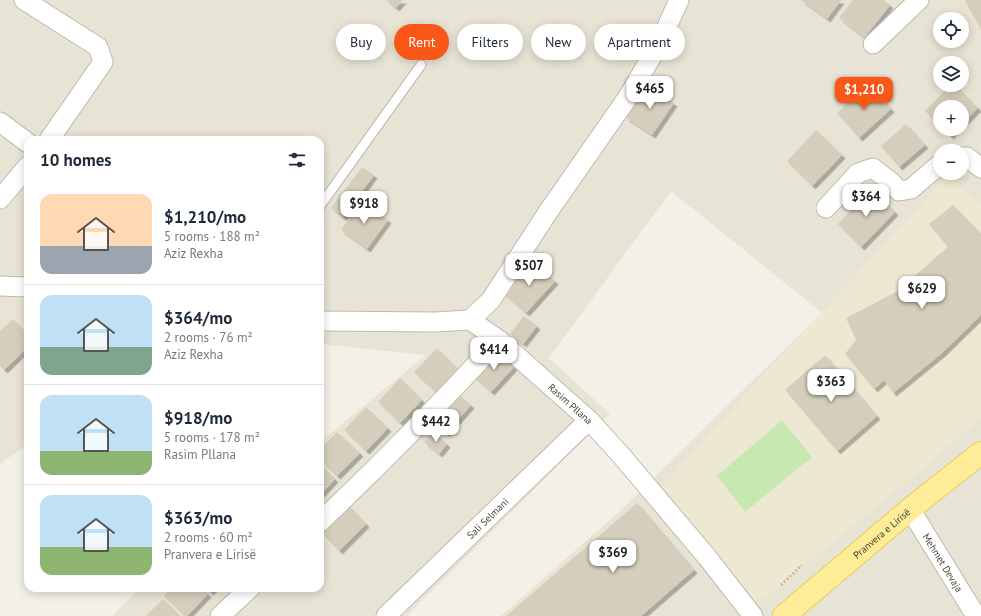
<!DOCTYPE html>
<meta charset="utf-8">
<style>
body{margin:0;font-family:"PT Sans",sans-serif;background:#f6f6f7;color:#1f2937;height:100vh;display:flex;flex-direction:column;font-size:15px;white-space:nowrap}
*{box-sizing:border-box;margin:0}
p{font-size:13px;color:#747a83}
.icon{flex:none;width:22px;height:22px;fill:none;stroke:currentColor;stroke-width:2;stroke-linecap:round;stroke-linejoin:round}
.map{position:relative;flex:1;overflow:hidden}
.drawer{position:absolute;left:24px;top:136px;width:300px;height:456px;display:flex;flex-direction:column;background:#fff;border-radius:12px;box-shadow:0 2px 10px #0003}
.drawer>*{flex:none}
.hud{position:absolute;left:336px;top:24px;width:380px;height:36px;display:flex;gap:8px}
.tools{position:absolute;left:933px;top:12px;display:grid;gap:8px}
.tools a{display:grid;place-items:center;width:36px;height:36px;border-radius:50%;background:#fff;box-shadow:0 2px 10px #0003;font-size:20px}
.price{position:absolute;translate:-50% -34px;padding:0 9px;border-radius:8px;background:#fff;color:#222;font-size:13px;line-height:26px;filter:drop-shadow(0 1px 2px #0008)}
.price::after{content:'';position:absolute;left:50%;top:24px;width:12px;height:9px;margin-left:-6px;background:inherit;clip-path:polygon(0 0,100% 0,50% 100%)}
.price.selected{background:#f95618;color:#fff}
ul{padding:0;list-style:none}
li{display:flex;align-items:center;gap:12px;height:100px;padding:0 16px}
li+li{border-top:1px solid #e0e1e3}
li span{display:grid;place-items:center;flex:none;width:112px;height:80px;border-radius:12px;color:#555}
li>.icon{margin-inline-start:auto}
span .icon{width:48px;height:48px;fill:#fffc;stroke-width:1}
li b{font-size:17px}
h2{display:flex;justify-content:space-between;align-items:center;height:48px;padding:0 16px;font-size:17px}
.pill{padding:0 14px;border-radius:18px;background:#fff;box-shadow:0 2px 10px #0003;font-size:14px;line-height:36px}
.pill.selected{background:#f95618;color:#fff}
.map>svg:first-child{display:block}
.residential{fill:#e7e4d5;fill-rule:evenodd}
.education{fill:#ede8d1}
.pitch{fill:#c7e8b0}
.building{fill:#d5cebc;filter:url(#shadow)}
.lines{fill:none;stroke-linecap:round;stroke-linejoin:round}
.service-casing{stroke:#bfbaaa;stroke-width:11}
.minor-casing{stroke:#bfbaaa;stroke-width:21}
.primary-casing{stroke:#e3cd65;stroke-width:24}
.path{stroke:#c1b89b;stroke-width:2.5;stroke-dasharray:2 2;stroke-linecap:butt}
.service{stroke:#fff;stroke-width:9}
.minor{stroke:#fff;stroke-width:19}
.primary{stroke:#feed96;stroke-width:22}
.labels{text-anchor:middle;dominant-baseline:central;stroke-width:3;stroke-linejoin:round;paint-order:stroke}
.street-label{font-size:10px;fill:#474236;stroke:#fff}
</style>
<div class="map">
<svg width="981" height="616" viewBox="0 0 981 616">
<defs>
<filter id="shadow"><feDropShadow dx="3.5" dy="3.5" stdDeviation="0" flood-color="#0004"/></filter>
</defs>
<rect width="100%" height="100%" fill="#f3f1e7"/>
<!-- residential -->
<path class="residential" d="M0 0H981V616H501L620 511 822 313 671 191 549 358 610 414 407 616H113L125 602 142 588H320V442L426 355 320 344V140H28V444L0 464ZM940 19H962V41H940ZM940 63H962V85H940ZM940 107H962V129H940ZM940 151H962V173H940Z"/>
<!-- education -->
<path class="education" d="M948 175 981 205V418L920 471 757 604 662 486Z"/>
<!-- pitch -->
<path class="pitch" d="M782 420 812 457 745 512 717 476Z"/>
<!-- building -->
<g class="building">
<path d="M386 0H403L396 8Z"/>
<path d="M801 0H841L827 19Z"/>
<path d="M853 0H884L890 5 864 38 839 18Z"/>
<path d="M967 0H981V29L965 1Z"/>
<path d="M869 84 891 109 859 138 837 113Z"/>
<path d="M950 85H955L978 108 962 124V107H940V126L925 111Z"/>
<path d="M647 86 674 103 652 135 626 118Z"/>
<path d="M906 124 925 145 899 167 881 146Z"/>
<path d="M943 129H957L950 136Z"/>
<path d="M816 130 842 155 812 186 787 161Z"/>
<path d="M362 167 374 175 343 217 331 208Z"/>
<path d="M872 189 895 212 861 247 838 224Z"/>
<path d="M362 201 388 220 367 249 341 230Z"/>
<path d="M953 205 981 234V315L942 353 893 393 884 380 874 389 845 354 856 340 846 318 896 292 948 247 929 224Z"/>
<path d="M531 260 555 281 526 313 503 293Z"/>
<path d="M524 316 537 326 523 344 510 334Z"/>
<path d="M13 319 28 335V347L4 370 0 366V331Z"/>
<path d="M437 348 459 370 437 393 414 372Z"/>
<path d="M497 350 514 367 491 392 473 376Z"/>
<path d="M825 355 877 416 837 451 785 390Z"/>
<path d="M400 378 422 400 400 423 378 402Z"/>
<path d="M457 393 471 405 446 433 433 421Z"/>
<path d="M366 407 388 428 366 451 344 430Z"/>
<path d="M337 432 360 453 337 476 320 460V450Z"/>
<path d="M433 432 447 444 439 454 424 442Z"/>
<path d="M320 464 335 479 320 495Z"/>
<path d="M637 503 694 570 641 616H506Z"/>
<path d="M348 505 366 524 339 551 321 532Z"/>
<path d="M171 588H202L208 594 187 616H185L164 596Z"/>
<path d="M206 588H214L210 592Z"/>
<path d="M163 599 180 616H146Z"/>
</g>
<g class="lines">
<!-- service casing -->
<g class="service-casing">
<path id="service" d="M320 206 421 65"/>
</g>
<!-- minor casing -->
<g class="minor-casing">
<g id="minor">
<path d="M24 0 98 47 103 62 49 140"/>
<path d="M873 44 919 0"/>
<path d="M0 122 28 143"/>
<path d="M962 157H967L981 168"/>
<path d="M0 199 28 166"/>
<path d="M826 208 858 173 873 168 892 183 899 191 911 189 940 164"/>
<path d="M0 286 28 287"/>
<path d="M470 320 491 300 548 212 628 97 659 44 679 0"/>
<path id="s1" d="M320 321 435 322 470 320 499 340 589 420 620 454 707 557 753 616"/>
<path id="s2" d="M910 509 976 616"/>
<path d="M320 522C382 463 441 403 499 340"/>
<path d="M220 616 250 588"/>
<path id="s3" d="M386 616 589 420"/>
</g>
</g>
<!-- primary casing -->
<g class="primary-casing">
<g id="primary">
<path id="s4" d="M784 616 910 509 981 453"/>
</g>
</g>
<!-- path -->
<path class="path" d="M781 585 802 565"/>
<!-- service -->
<use href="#service" class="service"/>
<!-- minor -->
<use href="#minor" class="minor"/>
<!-- primary -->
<use href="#primary" class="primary"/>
</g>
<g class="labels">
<!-- street labels -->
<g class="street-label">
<text stroke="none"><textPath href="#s1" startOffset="281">Rasim Pllana</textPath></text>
<text stroke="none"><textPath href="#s3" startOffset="141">Sali Selmani</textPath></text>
<text stroke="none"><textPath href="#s4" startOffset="128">Pranvera e Lirisë</textPath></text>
<text stroke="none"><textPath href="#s2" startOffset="63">Mehmet Devaja</textPath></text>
</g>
</g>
</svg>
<div class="tools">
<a><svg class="icon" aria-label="locate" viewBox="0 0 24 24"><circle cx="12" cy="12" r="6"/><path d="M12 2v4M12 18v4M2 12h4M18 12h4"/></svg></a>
<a><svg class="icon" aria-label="layers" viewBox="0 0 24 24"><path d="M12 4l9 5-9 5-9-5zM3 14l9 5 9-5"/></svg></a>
<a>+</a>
<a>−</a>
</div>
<b class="price" style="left:650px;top:110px">$465</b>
<b class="price selected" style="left:864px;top:111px">$1,210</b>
<b class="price" style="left:866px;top:218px">$364</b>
<b class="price" style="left:364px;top:225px">$918</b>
<b class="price" style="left:529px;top:287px">$507</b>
<b class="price" style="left:922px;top:310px">$629</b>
<b class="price" style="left:494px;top:371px">$414</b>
<b class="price" style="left:831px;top:403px">$363</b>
<b class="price" style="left:436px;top:443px">$442</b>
<b class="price" style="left:613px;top:574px">$369</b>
<div class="hud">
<a class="pill">Buy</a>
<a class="pill selected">Rent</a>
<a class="pill">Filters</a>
<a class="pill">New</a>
<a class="pill">Apartment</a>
</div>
<section class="drawer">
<h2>10 homes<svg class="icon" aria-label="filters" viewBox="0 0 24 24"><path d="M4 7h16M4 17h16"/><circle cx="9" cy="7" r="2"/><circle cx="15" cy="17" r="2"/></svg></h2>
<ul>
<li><span style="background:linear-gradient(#ffd9b3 65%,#9aa5b1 0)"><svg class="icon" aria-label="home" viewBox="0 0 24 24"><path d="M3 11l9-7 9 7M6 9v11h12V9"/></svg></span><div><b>$1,210/mo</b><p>5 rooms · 188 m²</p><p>Aziz Rexha</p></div></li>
<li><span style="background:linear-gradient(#bfe0f5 65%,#7fa58c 0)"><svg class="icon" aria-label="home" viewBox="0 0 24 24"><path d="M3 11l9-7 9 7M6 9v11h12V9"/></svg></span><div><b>$364/mo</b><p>2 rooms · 76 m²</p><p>Aziz Rexha</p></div></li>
<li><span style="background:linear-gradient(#bfe0f5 70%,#8fb573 0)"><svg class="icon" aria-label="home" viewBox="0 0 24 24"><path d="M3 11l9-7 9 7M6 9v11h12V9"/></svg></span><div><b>$918/mo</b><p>5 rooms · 178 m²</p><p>Rasim Pllana</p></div></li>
<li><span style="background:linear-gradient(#bfe0f5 65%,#8fb573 0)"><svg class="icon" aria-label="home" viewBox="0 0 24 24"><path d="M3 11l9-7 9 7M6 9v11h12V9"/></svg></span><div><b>$363/mo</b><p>2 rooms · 60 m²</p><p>Pranvera e Lirisë</p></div></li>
</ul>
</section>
</div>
